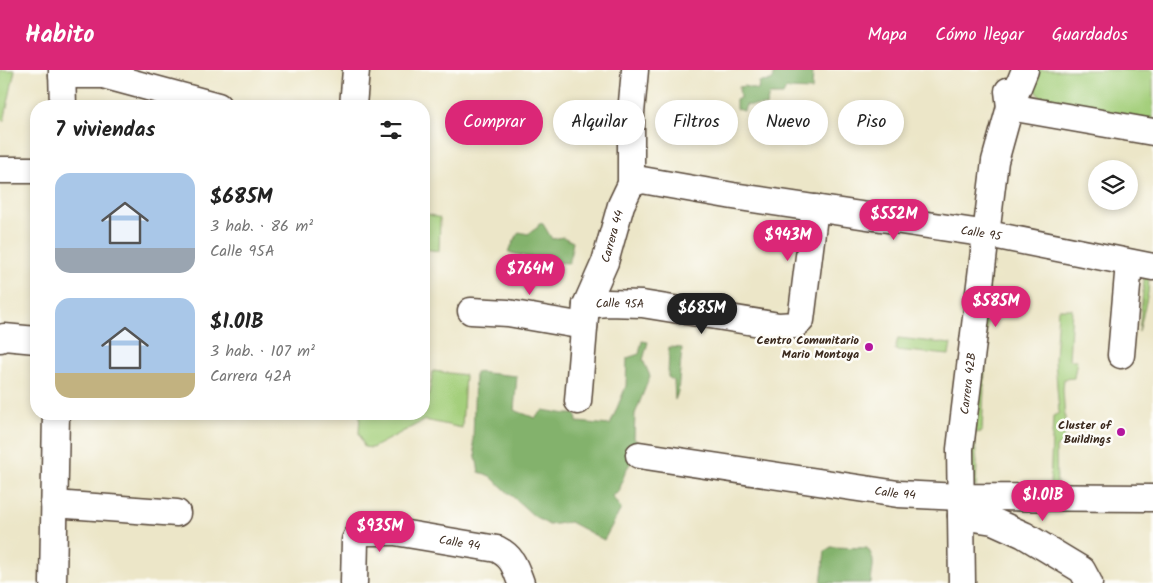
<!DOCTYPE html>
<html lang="es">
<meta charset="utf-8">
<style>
body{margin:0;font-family:Kalam,sans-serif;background:#f2f2f2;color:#222;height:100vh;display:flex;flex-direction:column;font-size:19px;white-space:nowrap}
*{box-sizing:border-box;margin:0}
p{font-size:16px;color:#767676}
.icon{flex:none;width:28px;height:28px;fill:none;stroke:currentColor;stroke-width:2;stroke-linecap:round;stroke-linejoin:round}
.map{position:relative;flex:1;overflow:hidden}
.panel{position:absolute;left:30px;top:30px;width:400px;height:320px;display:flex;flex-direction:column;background:#fff;border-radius:20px;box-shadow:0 2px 8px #0003}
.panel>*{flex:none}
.hud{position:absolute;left:445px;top:30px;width:475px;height:45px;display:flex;gap:10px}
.tools{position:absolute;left:1088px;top:90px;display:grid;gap:10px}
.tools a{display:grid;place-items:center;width:50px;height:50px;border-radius:50%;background:#fff;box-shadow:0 2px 8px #0003;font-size:25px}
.price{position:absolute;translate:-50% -42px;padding:0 11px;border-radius:18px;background:#db2777;color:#fff;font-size:16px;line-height:32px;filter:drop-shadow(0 1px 2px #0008)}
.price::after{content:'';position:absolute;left:50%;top:30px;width:15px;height:11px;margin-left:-8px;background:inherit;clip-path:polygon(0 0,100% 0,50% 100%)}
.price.current{background:#222;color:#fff}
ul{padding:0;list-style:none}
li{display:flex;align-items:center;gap:15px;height:125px;padding:0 25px}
li span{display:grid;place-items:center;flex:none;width:140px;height:100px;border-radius:15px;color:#555}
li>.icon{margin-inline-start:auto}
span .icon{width:60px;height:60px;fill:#fffc;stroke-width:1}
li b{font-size:21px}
h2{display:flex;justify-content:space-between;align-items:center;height:60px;padding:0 25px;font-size:21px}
.tag{padding:0 18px;border-radius:22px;background:#fff;box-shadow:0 2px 8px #0003;font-size:18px;line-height:45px}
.tag.current{background:#db2777;color:#fff}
header{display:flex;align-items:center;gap:30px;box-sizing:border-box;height:70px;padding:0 25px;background:#db2777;color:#fff}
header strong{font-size:24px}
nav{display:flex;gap:28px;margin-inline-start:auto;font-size:18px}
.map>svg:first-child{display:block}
.green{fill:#a4cf7c;stroke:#707c4d}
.forest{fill:#83b26c;stroke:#5f6e45}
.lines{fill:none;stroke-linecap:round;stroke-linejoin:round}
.minor-casing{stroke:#564638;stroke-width:29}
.minor{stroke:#fff;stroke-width:26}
.poi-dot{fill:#b5179e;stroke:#fdfcf7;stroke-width:2}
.labels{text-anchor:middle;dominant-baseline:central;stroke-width:5;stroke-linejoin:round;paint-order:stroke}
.street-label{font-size:12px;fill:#3b2a1e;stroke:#fdfcf7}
.poi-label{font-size:12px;font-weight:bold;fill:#3b2a1e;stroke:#fdfcf7;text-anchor:end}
</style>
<header>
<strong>Habito</strong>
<nav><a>Mapa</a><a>Cómo llegar</a><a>Guardados</a></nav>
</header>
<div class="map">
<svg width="1153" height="513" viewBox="0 0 1153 513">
<rect width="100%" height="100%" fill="#fdfcf7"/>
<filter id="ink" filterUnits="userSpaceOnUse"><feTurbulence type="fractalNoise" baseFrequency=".02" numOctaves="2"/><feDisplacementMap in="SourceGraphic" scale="10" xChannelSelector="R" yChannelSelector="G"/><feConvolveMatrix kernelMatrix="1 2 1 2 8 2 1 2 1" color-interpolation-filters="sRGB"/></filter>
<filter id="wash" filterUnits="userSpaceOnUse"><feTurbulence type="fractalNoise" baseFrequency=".0096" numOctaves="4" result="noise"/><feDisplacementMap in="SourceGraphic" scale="20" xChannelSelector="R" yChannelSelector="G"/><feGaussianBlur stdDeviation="1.12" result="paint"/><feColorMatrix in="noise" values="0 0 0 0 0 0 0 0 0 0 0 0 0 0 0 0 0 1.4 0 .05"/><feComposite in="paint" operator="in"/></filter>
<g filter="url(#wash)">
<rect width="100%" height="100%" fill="#ece6c8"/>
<!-- green -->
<g class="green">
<path d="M0 0H15L4 52 0 48Z"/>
<path d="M1031 0H1153V55L1053 38C1038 25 1032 20 1031 0Z"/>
<path d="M424 143 440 148 439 181 424 179Z"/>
<path d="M990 187 982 362 974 363 977 392 976 417 966 411Z"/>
<path d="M1145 201 1149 207 1148 223 1139 262Z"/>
<path d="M1058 239H1072L1069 290H1077L1074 308 1064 309 1063 320 1065 348 1064 372 1056 377 1057 418 1050 415 1053 346 1059 343 1055 290Z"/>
<path d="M898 268 951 274 949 285 895 280Z"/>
<path d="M433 301 465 305 462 358 425 350 372 378 364 377 359 363 360 344H424V334H427Z"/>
</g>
<!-- forest -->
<g class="forest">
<path d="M774 0 813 2 812 20 786 19 783 25H769L766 36 746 35 744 41 736 39V30L740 28 739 17 744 16 758 20 759 12 772 11Z"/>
<path d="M539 153 543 154 552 169 563 167 573 172 569 193 547 192 508 182 519 162 528 164 538 157Z"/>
<path d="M642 271 648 272 643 290 650 306 635 344 634 369 650 379C627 391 626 398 619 422L612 426 621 439 604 470 570 452 549 455 534 446 490 406 479 402 473 371 475 302 517 306 514 340 535 348 543 340 566 344H576L577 352 610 355 626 316 627 288 639 284Z"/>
<path d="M669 277 682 278 678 322 675 330 674 311 668 307Z"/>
<path d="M831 477 867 478C877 490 872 499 871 513H821L825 481Z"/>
</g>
</g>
<g filter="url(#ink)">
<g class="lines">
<!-- minor casing -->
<g class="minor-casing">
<g id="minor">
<path d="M62 0 63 36"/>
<path d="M62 5H103L218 36"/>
<path d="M1008 21 1010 37 1153 62"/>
<path d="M353 36 356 0"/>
<path d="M0 100H36"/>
<path id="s1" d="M631 114 642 110 733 126 988 164 1153 197"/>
<path id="s2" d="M586 235 607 233 642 234 779 256 795 255 801 250 815 138"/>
<path d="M471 241 508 243 584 256"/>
<path d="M0 269 4 267 36 270"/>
<path d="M1121 285 1129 193"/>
<path id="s3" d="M578 331 586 235 605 192 621 135 631 114V43L635 0"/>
<path id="s4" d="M639 385 898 424 960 427 1153 428"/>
<path d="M54 434 177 443"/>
<path d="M961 446 993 451 1024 465 1082 500 1089 513"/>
<path d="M53 513 56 344"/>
<path id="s5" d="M354 513 355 470 358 465 365 462H395L497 479C513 487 515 497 521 513"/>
<path id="s6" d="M962 513 960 379 995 91 1010 37 1025 0"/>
</g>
</g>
<!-- minor -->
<use href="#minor" class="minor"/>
</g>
</g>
<!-- markers -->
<g class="poi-dot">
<circle cx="869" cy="277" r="5"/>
<circle cx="1121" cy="362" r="5"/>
</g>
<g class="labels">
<!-- street labels -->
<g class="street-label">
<text stroke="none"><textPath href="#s1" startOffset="355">Calle 95</textPath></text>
<text stroke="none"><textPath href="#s3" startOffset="170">Carrera 44</textPath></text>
<text stroke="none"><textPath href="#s2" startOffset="34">Calle 95A</textPath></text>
<text stroke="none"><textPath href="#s6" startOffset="200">Carrera 42B</textPath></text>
<text stroke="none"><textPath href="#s4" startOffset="259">Calle 94</textPath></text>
<text stroke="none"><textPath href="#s5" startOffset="152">Calle 94</textPath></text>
</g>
<!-- poi labels -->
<g class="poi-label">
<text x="859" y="270">Centro Comunitario<tspan x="859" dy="14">Mario Montoya</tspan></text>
<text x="1111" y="355">Cluster of<tspan x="1111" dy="14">Buildings</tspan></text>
</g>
</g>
</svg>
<div class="tools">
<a><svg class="icon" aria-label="layers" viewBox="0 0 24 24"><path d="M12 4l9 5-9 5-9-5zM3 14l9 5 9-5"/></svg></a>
</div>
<b class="price" style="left:894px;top:171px">$552M</b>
<b class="price" style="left:788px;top:192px">$943M</b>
<b class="price" style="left:530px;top:226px">$764M</b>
<b class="price" style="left:996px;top:258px">$585M</b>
<b class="price current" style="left:702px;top:265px">$685M</b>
<b class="price" style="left:1043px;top:452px">$1.01B</b>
<b class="price" style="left:380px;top:483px">$935M</b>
<div class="hud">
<a class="tag current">Comprar</a>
<a class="tag">Alquilar</a>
<a class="tag">Filtros</a>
<a class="tag">Nuevo</a>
<a class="tag">Piso</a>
</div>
<section class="panel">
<h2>7 viviendas<svg class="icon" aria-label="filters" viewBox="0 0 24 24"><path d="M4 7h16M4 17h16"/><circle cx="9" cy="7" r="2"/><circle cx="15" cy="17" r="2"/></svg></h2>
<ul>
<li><span style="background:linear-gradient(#a9c7e8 75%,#9aa5b1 0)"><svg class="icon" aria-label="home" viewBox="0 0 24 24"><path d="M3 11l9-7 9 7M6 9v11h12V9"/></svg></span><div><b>$685M</b><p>3 hab. · 86 m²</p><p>Calle 95A</p></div></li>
<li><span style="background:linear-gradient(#a9c7e8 75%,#c2b280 0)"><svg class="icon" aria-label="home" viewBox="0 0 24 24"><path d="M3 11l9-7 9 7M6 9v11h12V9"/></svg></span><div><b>$1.01B</b><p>3 hab. · 107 m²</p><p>Carrera 42A</p></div></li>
</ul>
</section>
</div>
